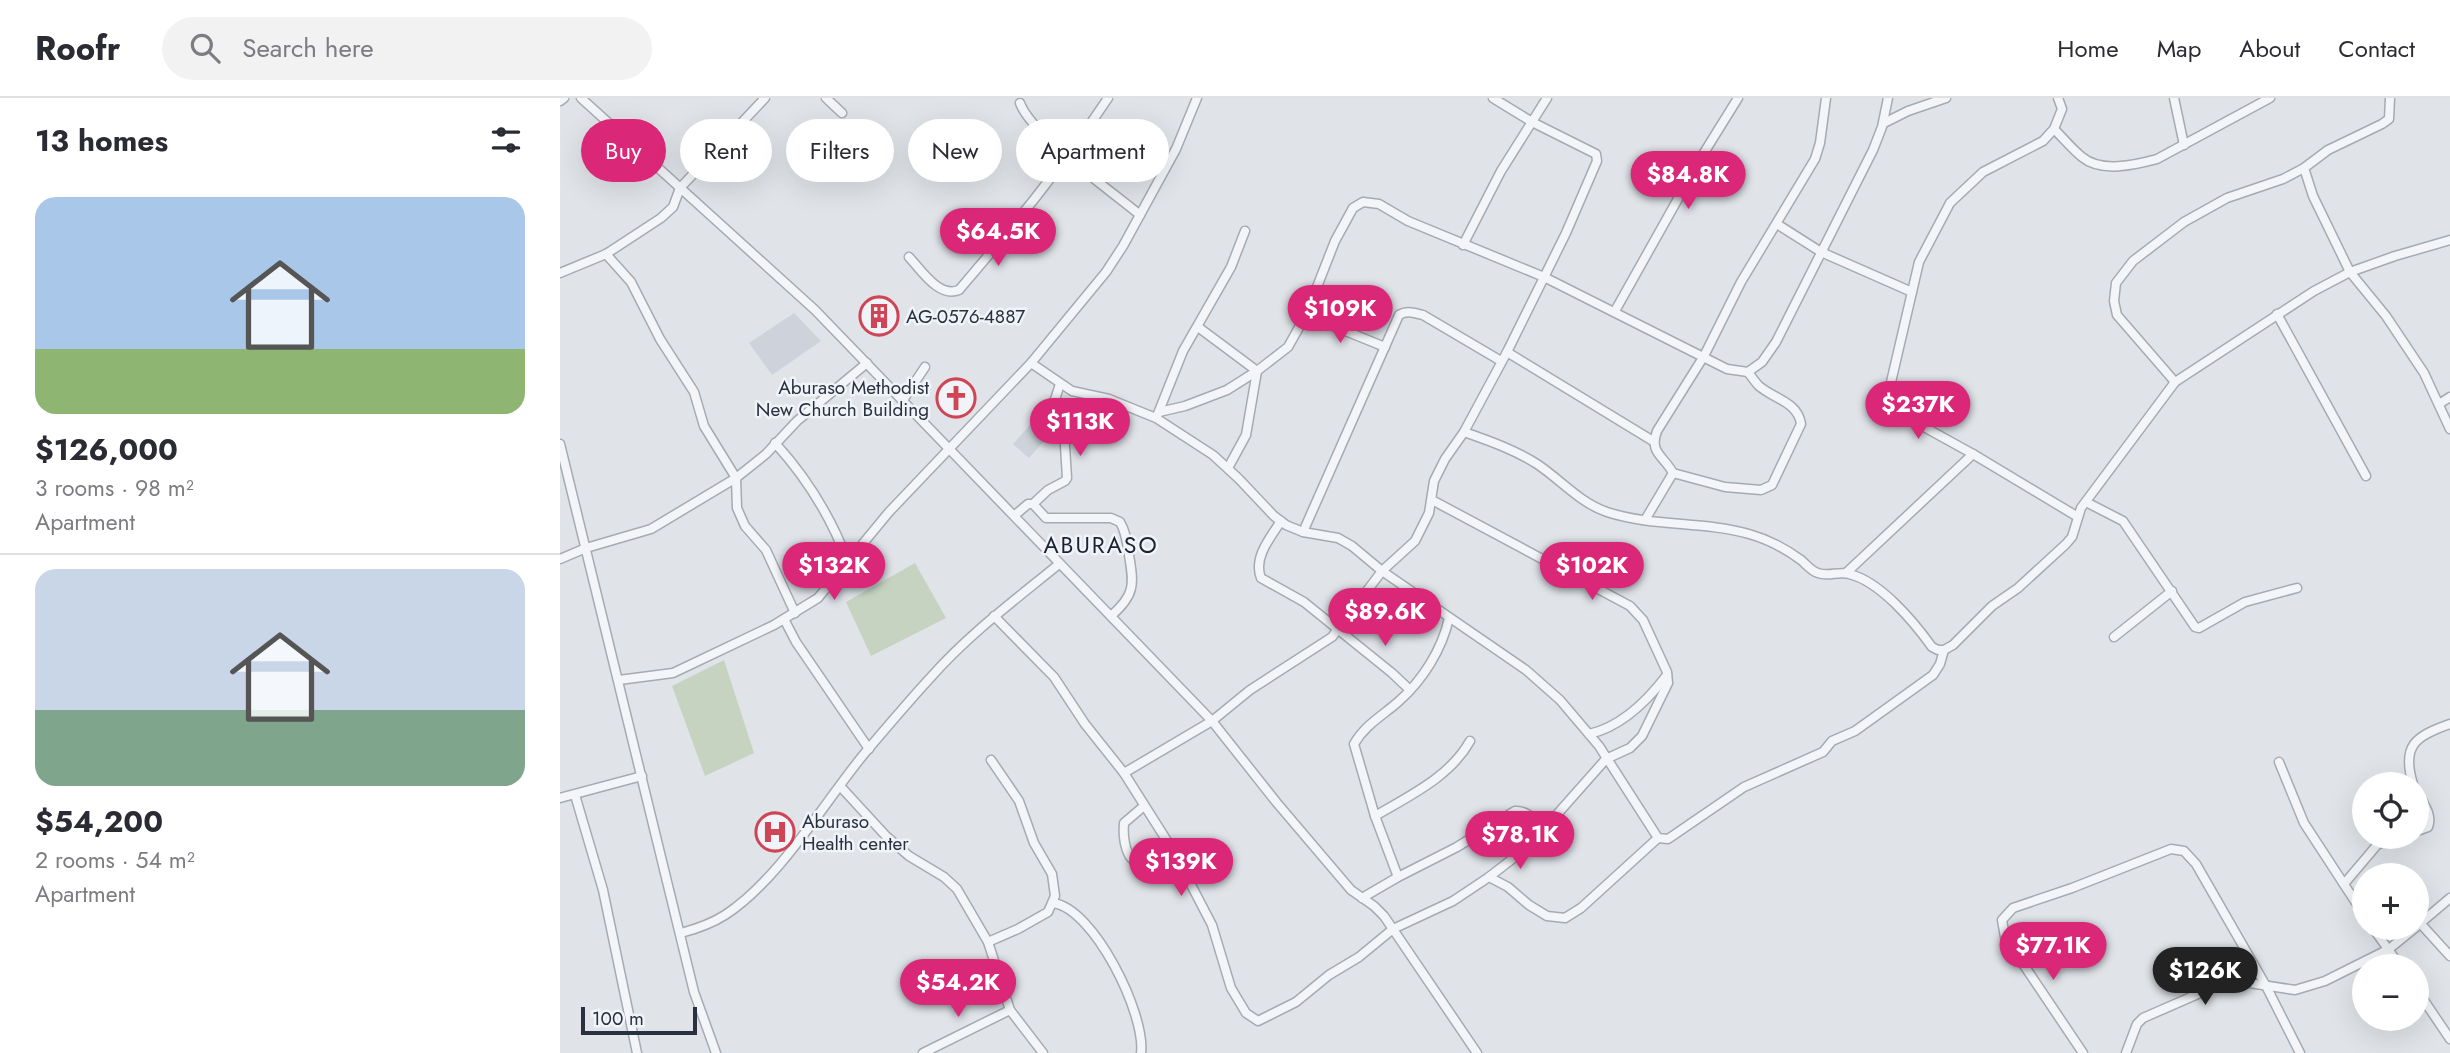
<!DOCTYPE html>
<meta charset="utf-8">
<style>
body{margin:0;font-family:Jost,sans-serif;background:#f2f2f3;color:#2b2b33;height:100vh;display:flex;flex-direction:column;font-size:26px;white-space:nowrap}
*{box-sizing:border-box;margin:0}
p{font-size:23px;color:#7c7c81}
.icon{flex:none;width:38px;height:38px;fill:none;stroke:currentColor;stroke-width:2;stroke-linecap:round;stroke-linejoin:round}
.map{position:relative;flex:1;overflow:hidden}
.details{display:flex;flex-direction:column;background:#fff;width:560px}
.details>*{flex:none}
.hud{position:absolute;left:21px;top:21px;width:665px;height:63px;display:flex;gap:14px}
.fabs{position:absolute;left:1792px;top:674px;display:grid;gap:14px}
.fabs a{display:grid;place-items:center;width:77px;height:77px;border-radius:50%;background:#fff;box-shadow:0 7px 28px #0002;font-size:35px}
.scale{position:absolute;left:21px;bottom:18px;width:116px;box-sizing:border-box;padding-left:7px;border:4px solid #293141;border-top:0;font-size:19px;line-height:24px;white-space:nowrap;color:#293141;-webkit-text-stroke:5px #f0f3f7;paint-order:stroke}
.price{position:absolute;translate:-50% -60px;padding:0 16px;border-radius:24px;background:#db2777;color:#fff;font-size:23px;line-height:46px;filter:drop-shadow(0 2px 4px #0008)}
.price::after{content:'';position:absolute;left:50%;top:42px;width:21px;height:16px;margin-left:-10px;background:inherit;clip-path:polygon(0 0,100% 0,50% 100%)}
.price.active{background:#222;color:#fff}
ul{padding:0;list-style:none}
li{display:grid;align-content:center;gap:14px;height:371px;padding:0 35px}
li+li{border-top:2px solid #e1e1e2}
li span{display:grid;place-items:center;height:217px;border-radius:21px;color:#555}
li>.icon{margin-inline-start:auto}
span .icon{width:126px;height:126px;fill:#fffc;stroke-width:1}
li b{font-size:30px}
h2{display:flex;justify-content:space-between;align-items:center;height:84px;padding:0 35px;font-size:30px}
.chip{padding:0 24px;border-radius:32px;background:#fff;box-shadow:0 7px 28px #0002;font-size:24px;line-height:63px}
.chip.active{background:#db2777;color:#fff}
header{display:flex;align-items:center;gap:42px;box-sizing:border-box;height:98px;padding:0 35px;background:#fff;border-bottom:2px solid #e1e1e2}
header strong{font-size:33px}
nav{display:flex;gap:38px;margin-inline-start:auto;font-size:24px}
.search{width:490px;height:63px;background:#f2f2f3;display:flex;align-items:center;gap:18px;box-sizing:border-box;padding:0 24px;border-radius:38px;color:#7c7c81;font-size:26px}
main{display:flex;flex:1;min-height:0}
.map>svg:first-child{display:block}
.built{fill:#ced3db}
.green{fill:#c6d3c1}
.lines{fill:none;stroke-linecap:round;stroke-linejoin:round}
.minor-casing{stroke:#a5abb3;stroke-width:11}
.minor{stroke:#f3f5f8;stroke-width:8}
.labels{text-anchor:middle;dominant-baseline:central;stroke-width:5;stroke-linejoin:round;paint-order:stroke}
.poi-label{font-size:19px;fill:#293141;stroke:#f0f3f7;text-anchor:start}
.quarter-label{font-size:23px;letter-spacing:2px;fill:#1b2232;stroke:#f0f3f7}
</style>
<header>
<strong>Roofr</strong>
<div class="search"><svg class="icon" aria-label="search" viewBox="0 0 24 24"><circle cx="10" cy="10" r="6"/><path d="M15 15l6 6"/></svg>Search here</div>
<nav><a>Home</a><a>Map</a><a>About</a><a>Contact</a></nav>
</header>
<main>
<section class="details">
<h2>13 homes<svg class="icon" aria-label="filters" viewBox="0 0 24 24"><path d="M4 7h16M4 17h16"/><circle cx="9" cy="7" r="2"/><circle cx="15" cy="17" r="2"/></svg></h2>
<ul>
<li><span style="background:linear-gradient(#a9c7e8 70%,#8fb573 0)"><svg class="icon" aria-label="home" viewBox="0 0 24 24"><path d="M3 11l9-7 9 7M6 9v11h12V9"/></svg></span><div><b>$126,000</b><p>3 rooms · 98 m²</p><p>Apartment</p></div></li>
<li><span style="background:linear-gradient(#c9d6e8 65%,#7fa58c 0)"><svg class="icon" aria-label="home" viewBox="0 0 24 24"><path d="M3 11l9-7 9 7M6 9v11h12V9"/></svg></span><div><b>$54,200</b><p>2 rooms · 54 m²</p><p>Apartment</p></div></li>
</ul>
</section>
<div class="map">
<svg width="1890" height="955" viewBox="0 0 1890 955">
<rect width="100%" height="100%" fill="#e0e4e9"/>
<!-- built -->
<g class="built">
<path d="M234 215 261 243 212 277 189 245Z"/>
<path d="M476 320 494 332 469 360 453 346Z"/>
</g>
<!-- green -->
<g class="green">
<path d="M355 465 386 520 311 558 286 504Z"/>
<path d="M164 562 194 655 145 678 112 588Z"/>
</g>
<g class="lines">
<!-- minor casing -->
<g class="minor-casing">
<g id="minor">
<path d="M21 0 255 212 652 623 717 705 791 792 814 808 824 818 917 955"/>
<path d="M266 0 282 15"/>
<path d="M1498 0 1502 11 1494 31 1483 43 1423 74 1390 105 1359 164 1328 297 1334 310 1346 319 1413 356 1518 419"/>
<path d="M1614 0 1624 47"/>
<path d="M0 3 4 0"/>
<path d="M460 5C471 36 551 93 580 117"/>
<path d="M1324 25 1348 13 1386 0"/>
<path d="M1494 31C1503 40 1512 51 1522 59 1541 75 1575 67 1597 61L1710 0"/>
<path d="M1744 70 1753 98 1790 174 1826 218 1864 275 1890 331"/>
<path d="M1217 126 1261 154 1352 194"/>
<path d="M903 147 941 73 987 0"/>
<path d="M46 156 71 184 100 241 134 294 144 328 176 380 177 410 185 428 206 452 235 515"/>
<path d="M349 159C362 173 379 200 399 192 452 130 503 68 548 0"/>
<path d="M0 175 46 156 101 120 113 109 120 90 205 0"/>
<path d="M1055 213 1142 58 1178 0"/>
<path d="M1717 216 1806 378"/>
<path d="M746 217 825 249"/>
<path d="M638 229 697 273"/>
<path d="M947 254 1093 343"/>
<path d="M471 265 512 293 549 301 596 320 653 357 679 381 714 418 726 427 743 434 778 440 792 448 822 473 966 572 1000 602 1039 648 1098 740 1108 741 1184 689 1263 654 1272 643 1295 633 1373 577 1380 566 1384 552"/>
<path d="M1615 284 1557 217 1554 203 1556 185 1573 163 1624 124 1667 100 1723 81 1744 70 1768 52 1822 26 1829 21 1830 0"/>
<path d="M343 302 365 269"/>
<path d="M1879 306 1890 299"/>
<path d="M599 314 625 308 667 292 697 273 728 249 746 217 775 143 793 110 803 104 819 106 848 123 984 179 1167 271 1188 274 1202 264 1216 244 1313 52 1322 29 1328 0"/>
<path d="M597 318 623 253 671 169 685 133"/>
<path d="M904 334C930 343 955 352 977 366 1001 382 1020 405 1047 414 1093 429 1143 423 1189 436 1207 441 1226 451 1241 462 1247 467 1251 473 1258 475 1268 479 1279 473 1289 476 1320 483 1354 524 1372 549L1378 552H1384L1393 547 1432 508 1458 490 1506 446 1512 439 1521 410 1615 284 1754 193 1790 174 1835 158 1890 142"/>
<path d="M215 345C247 380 271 419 288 464"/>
<path d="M0 346 134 894 156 955"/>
<path d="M668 370 686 337 697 273"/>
<path d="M1113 375 1165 389 1201 392 1212 387 1241 326C1238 304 1214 301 1199 288 1195 284 1191 278 1188 274"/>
<path d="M1526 404 1563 423 1635 529 1639 530 1685 504 1737 490"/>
<path d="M473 406 488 392 505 383 507 380 504 332 490 317 500 286"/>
<path d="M455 417 468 406H473L486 420H551L560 424C566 434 567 445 569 457 574 487 575 497 551 518"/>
<path d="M1085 422 1113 375C1103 357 1089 355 1097 333L1144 258 1181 184 1255 61 1260 45 1266 0"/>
<path d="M721 423C710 440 693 460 701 480L744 504 832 575 850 592"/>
<path d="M743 434 839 217C847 212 854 215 863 217L941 263"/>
<path d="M0 461 26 450 91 431 176 380 206 356 237 323 307 265"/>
<path d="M1286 475 1413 356"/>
<path d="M434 518 494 579 525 626 564 675 614 754 652 827 671 890 686 915 698 923 736 904 769 877 799 859 833 831 893 803 929 779 969 748 1046 661 1070 650 1082 638 1108 585 1107 574 1083 522 1070 508 872 402"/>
<path d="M224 521 236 544 309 651"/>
<path d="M1554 539 1612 493"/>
<path d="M59 582 113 575 214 527 258 500 329 414 471 265 546 174 563 148 616 51 637 0"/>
<path d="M1029 636C1061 629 1088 602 1107 577"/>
<path d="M1719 664 1744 725 1804 817"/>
<path d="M564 675 652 623 690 592 772 539 822 473 855 443 869 415 874 383 885 361 904 334 947 254 1006 135 1037 63 1036 56 972 24 933 0"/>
<path d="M1853 686C1841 647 1856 638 1890 626"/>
<path d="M280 688 326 738 349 758 384 779 397 791 428 844 450 912 483 955"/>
<path d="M1857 694C1863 705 1873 717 1868 729L1857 733"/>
<path d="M15 697 43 792 77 955"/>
<path d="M0 700 82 678"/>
<path d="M584 708 564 725C563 736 564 770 586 764 594 761 603 752 609 747"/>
<path d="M815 718C849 698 890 679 910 643"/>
<path d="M838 779 897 749 955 713C968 712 975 723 984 732"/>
<path d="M929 779 948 789 969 807 987 818 1005 820 1021 810 1098 740"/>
<path d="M1784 786 1817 747 1835 738"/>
<path d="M802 800 838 779 815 718 794 646C805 627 822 618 838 604 862 583 882 552 889 520"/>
<path d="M493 805C534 810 586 917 581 955"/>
<path d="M1860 825 1890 858"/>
<path d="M1857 828 1890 800"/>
<path d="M1813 830 1840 868"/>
<path d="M121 835C136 831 151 826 165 817 219 782 263 706 304 656 326 630 348 604 371 579 409 536 455 502 499 466"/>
<path d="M428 844 458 831 488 814 495 798 492 776 474 745 459 703 431 662"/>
<path d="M1857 892 1890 941"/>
<path d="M363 955 450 912"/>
<path d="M1523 955 1445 839 1442 822 1453 810 1512 790 1611 751 1624 753 1636 766 1706 888 1740 955"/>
<path d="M1566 955 1577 926 1583 920 1670 882 1735 892 1765 883 1829 851 1855 830"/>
</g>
</g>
<!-- minor -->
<use href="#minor" class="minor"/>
</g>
<!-- icons -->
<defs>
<g id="building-ring" transform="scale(2.0125)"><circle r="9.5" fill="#f0f3f7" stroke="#cf4556" stroke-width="1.5"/><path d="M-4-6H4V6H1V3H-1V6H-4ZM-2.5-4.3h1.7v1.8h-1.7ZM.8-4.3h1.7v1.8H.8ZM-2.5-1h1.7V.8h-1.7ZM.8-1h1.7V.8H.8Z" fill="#cf4556"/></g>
<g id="church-ring" transform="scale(2.0125)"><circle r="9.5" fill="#f0f3f7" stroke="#cf4556" stroke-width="1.5"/><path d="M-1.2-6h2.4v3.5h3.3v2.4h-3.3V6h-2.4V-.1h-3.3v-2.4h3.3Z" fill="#cf4556"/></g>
<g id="hospital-ring" transform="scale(2.0125)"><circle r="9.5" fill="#f0f3f7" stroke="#cf4556" stroke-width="1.5"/><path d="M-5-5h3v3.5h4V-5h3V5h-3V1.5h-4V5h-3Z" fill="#cf4556"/></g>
</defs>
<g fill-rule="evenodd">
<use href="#building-ring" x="319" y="218"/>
<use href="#church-ring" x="396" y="300"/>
<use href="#hospital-ring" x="215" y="734"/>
</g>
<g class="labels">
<!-- poi labels -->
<g class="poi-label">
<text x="346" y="218">AG-0576-4887</text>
<text x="369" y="289" text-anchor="end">Aburaso Methodist<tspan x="369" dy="22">New Church Building</tspan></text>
<text x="242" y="723">Aburaso<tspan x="242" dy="22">Health center</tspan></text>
</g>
<!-- quarter labels -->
<g class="quarter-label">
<text x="541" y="447">ABURASO</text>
</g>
</g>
</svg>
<div class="fabs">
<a><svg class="icon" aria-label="locate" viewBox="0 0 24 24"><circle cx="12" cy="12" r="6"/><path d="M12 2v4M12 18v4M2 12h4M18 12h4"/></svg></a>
<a>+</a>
<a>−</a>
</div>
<div class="scale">100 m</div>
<b class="price" style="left:1128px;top:113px">$84.8K</b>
<b class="price" style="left:438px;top:170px">$64.5K</b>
<b class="price" style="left:780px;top:247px">$109K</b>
<b class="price" style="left:1358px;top:343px">$237K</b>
<b class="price" style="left:520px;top:360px">$113K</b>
<b class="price" style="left:274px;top:504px">$132K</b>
<b class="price" style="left:1032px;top:504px">$102K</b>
<b class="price" style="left:825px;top:550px">$89.6K</b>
<b class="price" style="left:960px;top:773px">$78.1K</b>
<b class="price" style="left:621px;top:800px">$139K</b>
<b class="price" style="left:1493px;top:884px">$77.1K</b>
<b class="price active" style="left:1645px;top:909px">$126K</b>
<b class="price" style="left:398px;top:921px">$54.2K</b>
<div class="hud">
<a class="chip active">Buy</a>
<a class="chip">Rent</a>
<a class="chip">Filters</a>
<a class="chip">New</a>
<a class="chip">Apartment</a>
</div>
</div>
</main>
